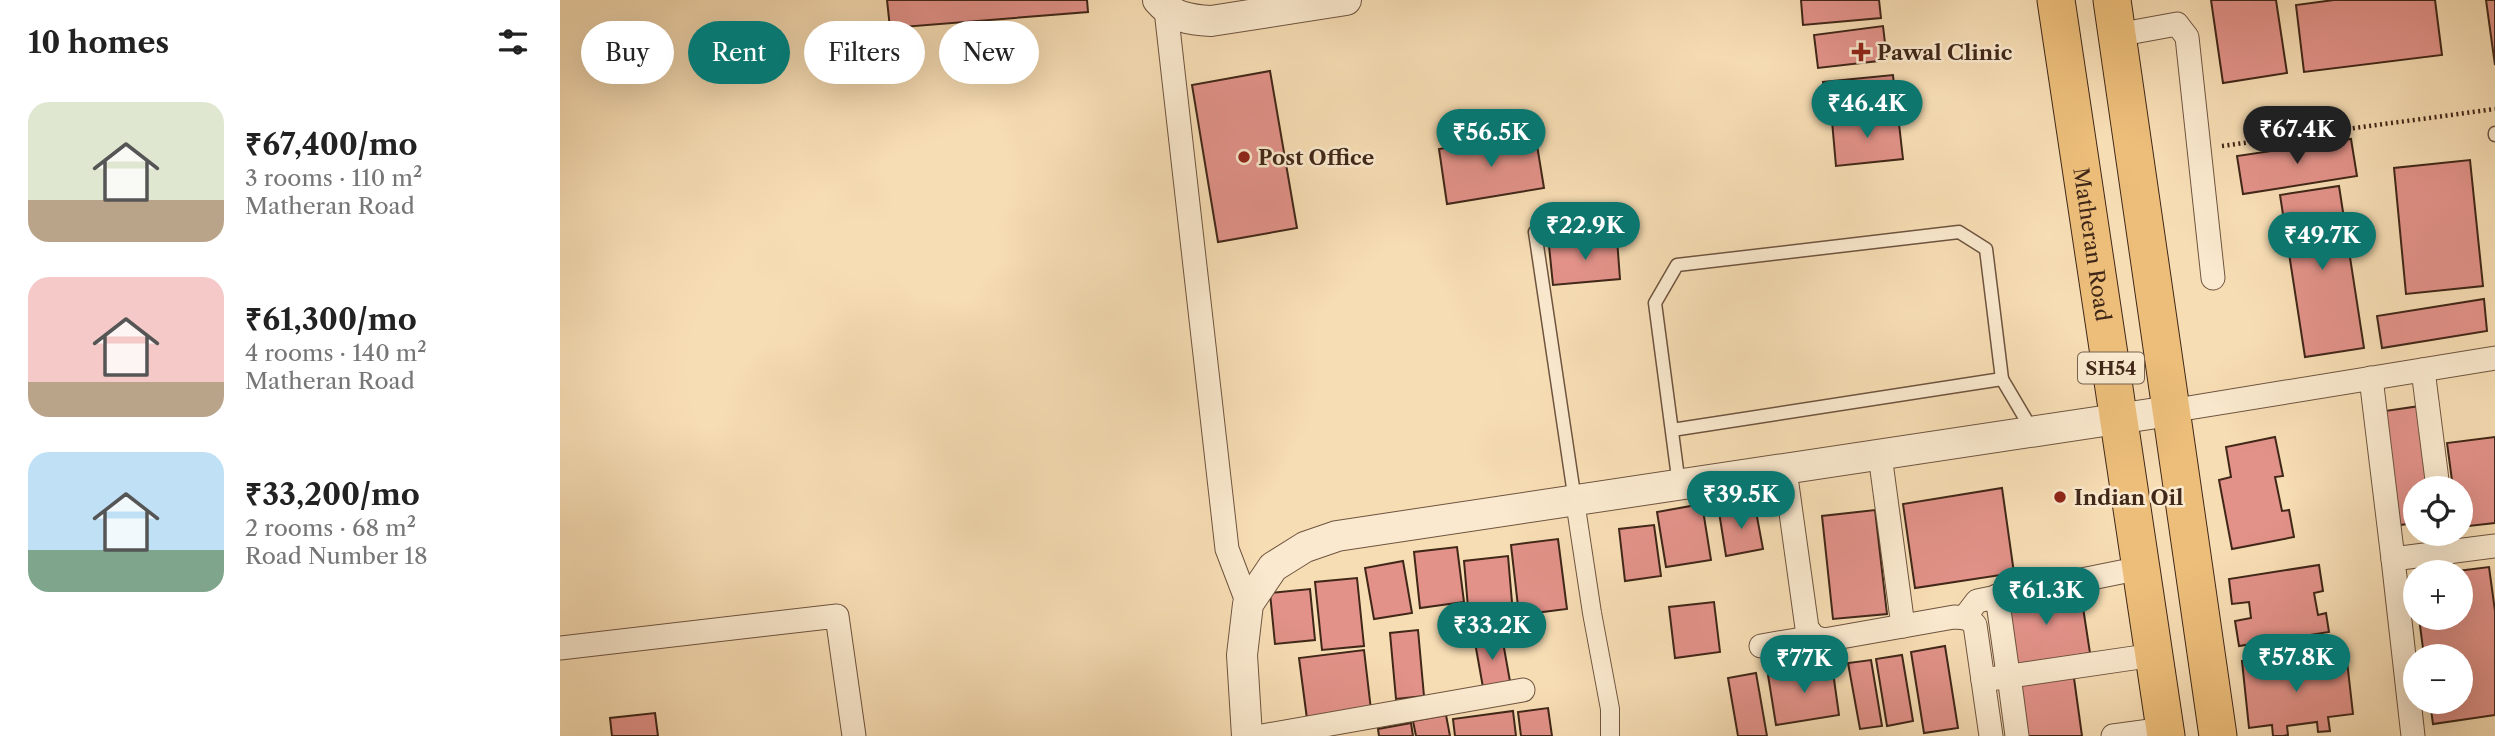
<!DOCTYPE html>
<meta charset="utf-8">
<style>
body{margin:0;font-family:"Libre Caslon Text",serif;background:#f6f6f6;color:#222;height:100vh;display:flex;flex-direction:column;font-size:26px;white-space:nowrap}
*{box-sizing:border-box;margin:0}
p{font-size:23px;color:#767676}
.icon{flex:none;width:38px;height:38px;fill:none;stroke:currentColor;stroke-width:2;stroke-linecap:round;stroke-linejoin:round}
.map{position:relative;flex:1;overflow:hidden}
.side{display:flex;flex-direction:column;background:#fff;width:560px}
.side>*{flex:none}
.hud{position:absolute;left:21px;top:21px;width:665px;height:63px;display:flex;gap:14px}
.fabs{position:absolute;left:1843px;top:476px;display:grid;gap:14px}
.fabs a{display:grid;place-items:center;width:70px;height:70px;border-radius:50%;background:#fff;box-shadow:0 7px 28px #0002;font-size:35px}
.price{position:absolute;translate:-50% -60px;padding:0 16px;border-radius:24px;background:#0f766e;color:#fff;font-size:23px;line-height:46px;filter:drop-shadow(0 2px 4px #0008)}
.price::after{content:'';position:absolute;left:50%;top:42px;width:21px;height:16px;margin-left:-10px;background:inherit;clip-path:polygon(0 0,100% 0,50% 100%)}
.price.current{background:#222;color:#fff}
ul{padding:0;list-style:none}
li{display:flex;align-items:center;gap:21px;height:175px;padding:0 28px}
li span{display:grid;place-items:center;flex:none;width:196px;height:140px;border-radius:21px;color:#555}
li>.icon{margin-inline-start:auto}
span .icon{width:84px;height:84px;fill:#fffc;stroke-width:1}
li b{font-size:30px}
h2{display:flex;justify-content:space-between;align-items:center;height:84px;padding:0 28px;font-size:30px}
.pill{padding:0 24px;border-radius:32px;background:#fff;box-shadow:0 7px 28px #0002;font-size:24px;line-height:63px}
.pill.current{background:#0f766e;color:#fff}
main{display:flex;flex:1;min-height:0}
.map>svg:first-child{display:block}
.building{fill:#e29289;stroke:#402718;stroke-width:2}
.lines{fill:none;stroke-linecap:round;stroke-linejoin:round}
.service-casing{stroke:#6e543f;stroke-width:15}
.pedestrian-casing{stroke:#6e543f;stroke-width:20}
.minor-casing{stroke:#6e543f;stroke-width:25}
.tertiary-casing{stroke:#6e543f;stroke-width:32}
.primary-casing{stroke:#402718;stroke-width:39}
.path{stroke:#402718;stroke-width:4.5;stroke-dasharray:2 3.5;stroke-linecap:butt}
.service{stroke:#fae9ce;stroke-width:12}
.pedestrian{stroke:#fae9ce;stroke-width:18}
.minor{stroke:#fae9ce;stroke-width:23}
.tertiary{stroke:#fae9ce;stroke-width:30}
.primary{stroke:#ecbe7a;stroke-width:37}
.poi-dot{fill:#8f2418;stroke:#fae9ce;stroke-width:2.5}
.labels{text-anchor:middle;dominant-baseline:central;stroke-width:5;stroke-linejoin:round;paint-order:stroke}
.shield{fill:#fae9ce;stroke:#78614f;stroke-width:2}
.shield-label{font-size:19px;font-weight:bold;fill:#402718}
.poi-label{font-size:21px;font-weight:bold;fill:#402718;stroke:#fae9ce;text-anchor:start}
.street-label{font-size:21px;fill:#402718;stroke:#fae9ce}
</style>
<main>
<section class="side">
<h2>10 homes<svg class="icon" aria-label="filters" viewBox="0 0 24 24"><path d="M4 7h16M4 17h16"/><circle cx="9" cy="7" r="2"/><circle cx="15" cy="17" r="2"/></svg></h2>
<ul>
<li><span style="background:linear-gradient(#dfe7d0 70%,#b9a48a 0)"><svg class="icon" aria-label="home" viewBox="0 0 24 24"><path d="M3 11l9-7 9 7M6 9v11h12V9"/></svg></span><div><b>₹67,400/mo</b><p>3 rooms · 110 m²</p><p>Matheran Road</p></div></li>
<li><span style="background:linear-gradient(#f6c9c9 75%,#b9a48a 0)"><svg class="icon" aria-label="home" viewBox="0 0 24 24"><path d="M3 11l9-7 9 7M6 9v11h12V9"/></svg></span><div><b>₹61,300/mo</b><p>4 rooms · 140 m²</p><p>Matheran Road</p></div></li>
<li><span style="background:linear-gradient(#bfe0f5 70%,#7fa58c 0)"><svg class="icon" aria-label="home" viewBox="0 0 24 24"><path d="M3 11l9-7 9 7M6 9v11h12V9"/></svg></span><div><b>₹33,200/mo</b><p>2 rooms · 68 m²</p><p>Road Number 18</p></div></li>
</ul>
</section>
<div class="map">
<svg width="1935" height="736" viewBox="0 0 1935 736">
<rect width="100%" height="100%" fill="#f7ddb4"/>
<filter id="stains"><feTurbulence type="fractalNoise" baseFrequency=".00286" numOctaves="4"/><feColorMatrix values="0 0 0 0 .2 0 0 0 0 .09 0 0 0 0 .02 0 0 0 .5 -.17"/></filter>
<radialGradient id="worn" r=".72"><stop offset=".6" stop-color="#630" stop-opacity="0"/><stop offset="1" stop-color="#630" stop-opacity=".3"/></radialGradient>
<!-- building -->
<g class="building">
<path d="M327 0H527L528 12 330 28Z"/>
<path d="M1241 0H1319L1321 18 1243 25Z"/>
<path d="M1651 0H1716L1727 73 1663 83Z"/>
<path d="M1774 0H1875L1882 55 1744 72 1736 5Z"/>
<path d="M1926 0H1935V65Z"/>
<path d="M1323 26 1327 60 1258 68 1254 35Z"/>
<path d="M710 71 737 228 658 242 632 85Z"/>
<path d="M1333 75 1336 107 1266 114 1263 82Z"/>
<path d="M1338 115 1343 159 1276 166 1272 121Z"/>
<path d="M975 133 984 188 887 204 879 149Z"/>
<path d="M1791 139 1797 176 1683 194 1677 156Z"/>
<path d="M1910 160 1923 286 1846 294 1834 168Z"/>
<path d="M1779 186 1804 348 1745 357 1720 195Z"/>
<path d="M1057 239 1060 279 993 285 989 246Z"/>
<path d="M1924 299 1927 331 1822 348 1817 316Z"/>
<path d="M1860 406 1872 488H1855V523L1833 526 1818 412Z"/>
<path d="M1715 437 1723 476 1715 477 1722 511 1729 510 1734 537 1672 549 1659 480 1671 477 1666 447Z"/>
<path d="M1935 437V523L1900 527V488H1893L1887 443Z"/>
<path d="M1442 488 1454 573 1355 588 1343 504Z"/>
<path d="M1142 504 1151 560 1106 567 1097 512Z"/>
<path d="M1195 506 1203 549 1166 556 1159 512Z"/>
<path d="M1315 510 1327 614 1273 619 1262 516Z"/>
<path d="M1094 525 1101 576 1065 581 1059 529Z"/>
<path d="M998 539 1007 609 959 615 951 545Z"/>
<path d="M897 547 904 602 860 608 854 552Z"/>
<path d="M948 556 953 614 909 619 904 561Z"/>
<path d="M843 561 852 613 814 619 805 568Z"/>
<path d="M1759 565 1763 591 1754 593 1758 615 1766 613 1769 632 1679 646 1675 621 1691 618 1689 602 1672 604 1669 579Z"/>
<path d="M1929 567 1935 611V715L1873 724 1870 702H1900V656H1864L1859 618H1900V572H1889Z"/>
<path d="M797 578 804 646 762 650 755 582Z"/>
<path d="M1520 588 1530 653 1453 666 1442 601Z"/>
<path d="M750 589 755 640 715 644 710 593Z"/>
<path d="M1154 602 1160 652 1115 658 1109 607Z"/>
<path d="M858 630 864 696 836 699 830 633Z"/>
<path d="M941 631 951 687 924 693 914 637Z"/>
<path d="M1385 646 1398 728 1364 733 1351 652Z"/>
<path d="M804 650 811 710 747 719 739 658Z"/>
<path d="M1760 652 1761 664 1787 661 1793 714 1768 717 1770 731 1758 732 1757 722 1727 726 1728 735 1723 736H1713L1712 725 1689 728 1682 661 1708 659 1709 666 1721 665 1722 672 1749 669 1748 653Z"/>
<path d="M1342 655 1353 721 1327 726 1316 659Z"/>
<path d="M1311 660 1322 726 1300 729 1288 663Z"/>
<path d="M1272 665 1279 715 1216 725 1208 675Z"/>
<path d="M1513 671 1522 736H1463L1456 679Z"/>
<path d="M1196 673 1207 736H1178L1168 678Z"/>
<path d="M988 708 992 736H961L958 712Z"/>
<path d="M953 711 956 736H895L893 719Z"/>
<path d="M95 713 98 736H52L50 718Z"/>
<path d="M886 715 890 736H856L853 721Z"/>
<path d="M851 723 853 736H819L818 729Z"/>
</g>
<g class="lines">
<!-- service casing -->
<g class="service-casing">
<g id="service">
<path d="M1935 133V135"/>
<path d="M975 232 1015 501"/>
<path d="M1442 379 1472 430"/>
<path d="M1112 430 1442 379 1426 249 1399 232 1117 265 1095 303 1119 485"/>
</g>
</g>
<!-- pedestrian casing -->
<g class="pedestrian-casing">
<path id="pedestrian" d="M1015 501 1032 613 1050 709V736"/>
</g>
<!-- minor casing -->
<g class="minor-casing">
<g id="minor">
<path d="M606 10 667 549 688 604"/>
<path d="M1557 35 1617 24 1627 37 1653 278"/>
<path d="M1863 370 1878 488"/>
<path d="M1811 378 1833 559"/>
<path d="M1610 411 1935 358"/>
<path d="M1320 455 1343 626"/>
<path d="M1225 470 1247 628 1254 637 1264 640 1394 617 1408 618 1415 625 1431 736"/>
<path d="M1437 596 1447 667"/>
<path d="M1404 618 1417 601 1581 568"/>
<path d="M1201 646 1254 637"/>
<path d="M0 648 277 616 294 736"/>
<path d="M1449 676 1457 736"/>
<path d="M1423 680 1594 655"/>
<path d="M702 736 963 690"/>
<path d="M1553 736 1605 729"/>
<path d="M1853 736 1833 559 1935 546"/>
</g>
</g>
<!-- tertiary casing -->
<g class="tertiary-casing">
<g id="tertiary">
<path d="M598 0C612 17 630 20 651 21L786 0"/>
<path d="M687 736 682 655 688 604 713 567 745 547 777 536 1610 411"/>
</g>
</g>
<!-- primary casing -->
<g class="primary-casing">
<g id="primary">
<path id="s1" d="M1496 0 1606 736"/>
<path d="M1552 0 1658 736"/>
</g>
</g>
<!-- path -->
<path class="path" d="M1662 146 1935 109"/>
<!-- service -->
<use href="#service" class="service"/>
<!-- pedestrian -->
<use href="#pedestrian" class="pedestrian"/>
<!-- minor -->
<use href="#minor" class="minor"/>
<!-- tertiary -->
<use href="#tertiary" class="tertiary"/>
<!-- primary -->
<use href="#primary" class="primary"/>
</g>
<!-- markers -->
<g class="poi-dot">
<path d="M1297.5 41.5h7v7h7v7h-7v7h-7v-7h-7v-7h7z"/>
<circle cx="684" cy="157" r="7"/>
<circle cx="1500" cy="497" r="7"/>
</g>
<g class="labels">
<!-- shield labels -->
<rect class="shield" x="1518" y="352.5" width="66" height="31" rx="5"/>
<g class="shield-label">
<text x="1551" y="368">SH54</text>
</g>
<!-- poi labels -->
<g class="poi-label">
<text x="1317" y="52">Pawal Clinic</text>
<text x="698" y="157">Post Office</text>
<text x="1514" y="497">Indian Oil</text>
</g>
<!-- street labels -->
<g class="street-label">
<text stroke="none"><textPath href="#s1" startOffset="247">Matheran Road</textPath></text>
</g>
</g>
<rect width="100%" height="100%" filter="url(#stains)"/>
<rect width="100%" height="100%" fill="url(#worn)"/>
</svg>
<div class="fabs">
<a><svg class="icon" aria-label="locate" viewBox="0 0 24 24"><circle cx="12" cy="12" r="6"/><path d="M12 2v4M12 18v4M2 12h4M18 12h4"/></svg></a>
<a>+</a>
<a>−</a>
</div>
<b class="price" style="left:1307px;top:140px">₹46.4K</b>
<b class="price current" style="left:1737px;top:166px">₹67.4K</b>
<b class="price" style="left:931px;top:169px">₹56.5K</b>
<b class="price" style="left:1025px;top:262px">₹22.9K</b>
<b class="price" style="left:1762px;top:272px">₹49.7K</b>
<b class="price" style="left:1181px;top:531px">₹39.5K</b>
<b class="price" style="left:1486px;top:627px">₹61.3K</b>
<b class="price" style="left:932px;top:662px">₹33.2K</b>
<b class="price" style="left:1736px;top:694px">₹57.8K</b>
<b class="price" style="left:1244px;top:695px">₹77K</b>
<div class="hud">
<a class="pill">Buy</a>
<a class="pill current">Rent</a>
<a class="pill">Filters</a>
<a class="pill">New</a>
</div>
</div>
</main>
